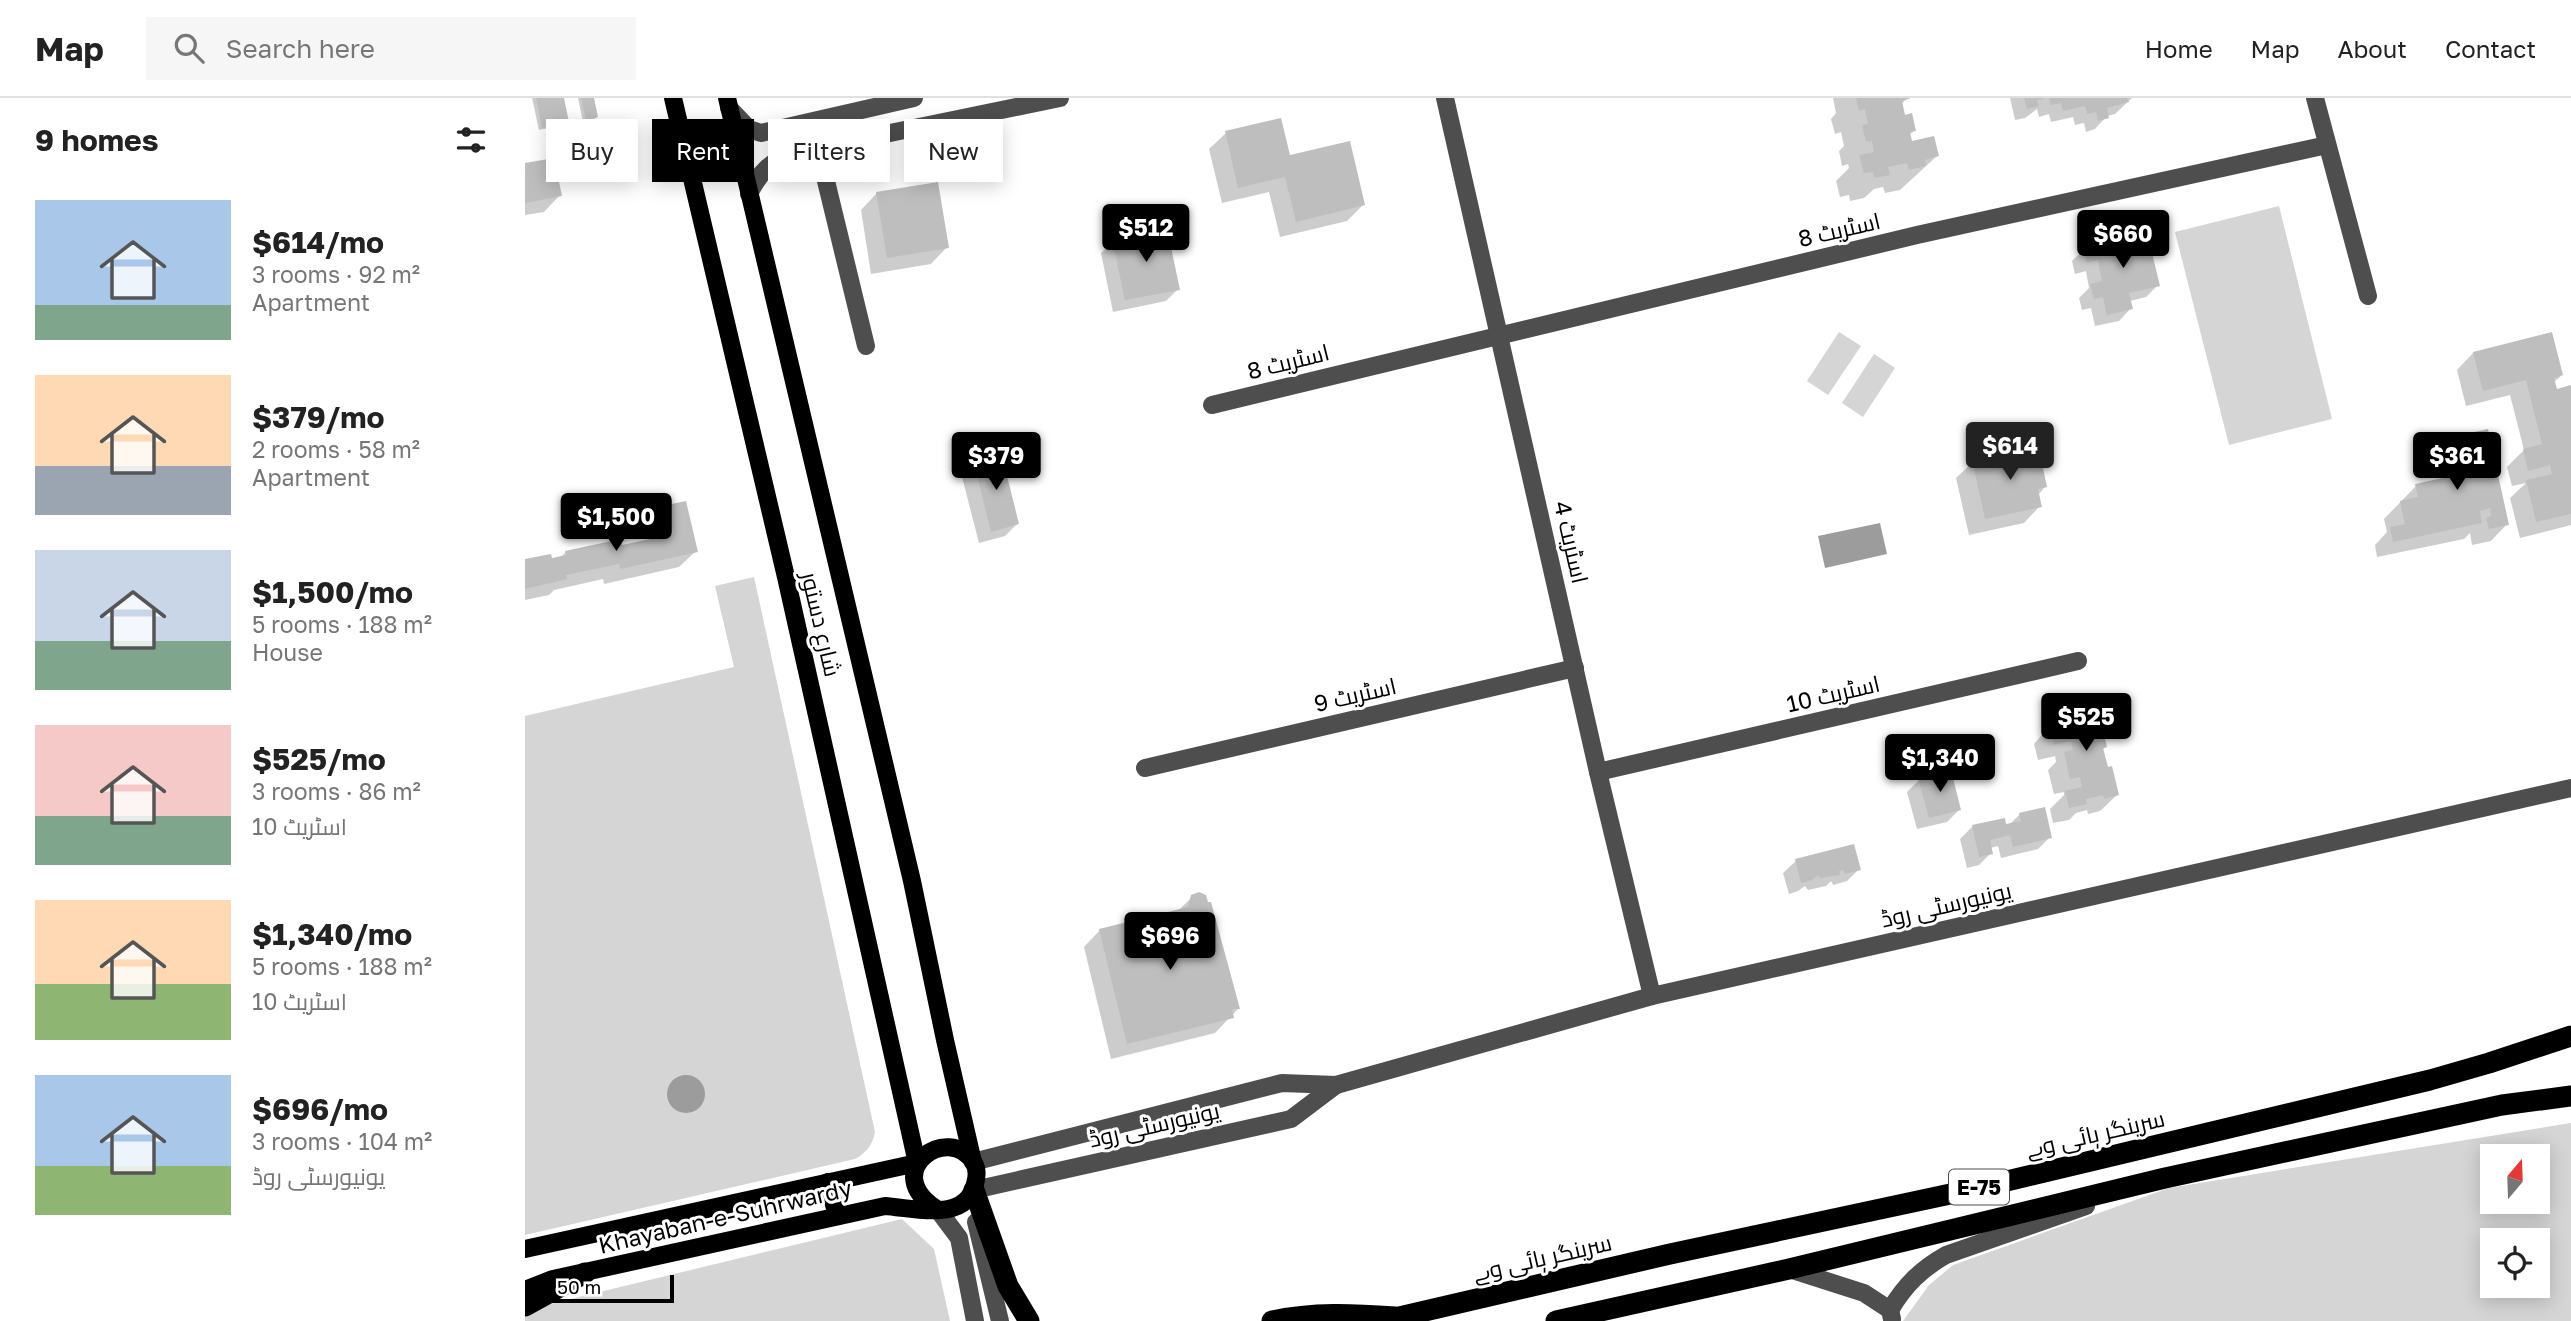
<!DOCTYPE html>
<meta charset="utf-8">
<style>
body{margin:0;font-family:"Golos Text",Cairo,sans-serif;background:#f6f6f6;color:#222;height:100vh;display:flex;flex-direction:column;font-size:26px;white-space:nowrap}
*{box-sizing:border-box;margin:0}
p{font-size:23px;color:#767676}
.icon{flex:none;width:38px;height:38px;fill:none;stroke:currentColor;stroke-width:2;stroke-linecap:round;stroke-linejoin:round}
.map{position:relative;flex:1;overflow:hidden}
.details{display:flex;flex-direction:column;background:#fff;width:525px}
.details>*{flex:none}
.hud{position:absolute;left:21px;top:21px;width:665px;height:63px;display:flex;gap:14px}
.needle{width:46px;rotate:19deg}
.fabs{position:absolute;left:1955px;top:1046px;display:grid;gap:14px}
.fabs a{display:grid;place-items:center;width:70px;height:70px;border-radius:0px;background:#fff;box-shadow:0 4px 18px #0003;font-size:35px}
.scale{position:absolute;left:21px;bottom:18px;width:128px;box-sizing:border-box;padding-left:7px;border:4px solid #000;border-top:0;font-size:19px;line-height:24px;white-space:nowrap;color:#000;-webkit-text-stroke:5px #fff;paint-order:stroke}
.price{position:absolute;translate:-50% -60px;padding:0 16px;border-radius:7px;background:#000;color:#fff;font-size:23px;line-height:46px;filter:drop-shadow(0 2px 4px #0008)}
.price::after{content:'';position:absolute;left:50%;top:42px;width:21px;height:16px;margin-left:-10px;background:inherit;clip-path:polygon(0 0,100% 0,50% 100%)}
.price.on{background:#222;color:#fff}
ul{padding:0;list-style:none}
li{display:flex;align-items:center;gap:21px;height:175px;padding:0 35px}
li span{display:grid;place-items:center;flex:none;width:196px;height:140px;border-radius:0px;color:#555}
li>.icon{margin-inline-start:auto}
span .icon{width:84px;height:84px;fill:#fffc;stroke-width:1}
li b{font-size:30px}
h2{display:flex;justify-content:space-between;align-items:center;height:84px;padding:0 35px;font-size:30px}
.tag{padding:0 24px;border-radius:0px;background:#fff;box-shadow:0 4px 18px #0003;font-size:24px;line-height:63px}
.tag.on{background:#000;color:#fff}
header{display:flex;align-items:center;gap:42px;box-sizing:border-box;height:98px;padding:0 35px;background:#fff;border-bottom:2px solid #e0e0e0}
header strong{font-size:33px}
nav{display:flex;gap:38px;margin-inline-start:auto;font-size:24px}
.search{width:490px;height:63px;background:#f6f6f6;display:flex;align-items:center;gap:18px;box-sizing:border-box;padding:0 24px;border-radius:0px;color:#767676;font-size:26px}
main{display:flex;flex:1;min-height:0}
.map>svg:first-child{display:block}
.green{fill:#d5d5d5;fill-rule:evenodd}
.water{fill:#9c9c9c}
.shadow{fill:#0003}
.building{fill:#bebebe}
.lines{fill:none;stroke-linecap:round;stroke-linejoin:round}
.minor{stroke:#4e4e4e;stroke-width:18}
.major{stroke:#000;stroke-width:18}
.highway{stroke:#000;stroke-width:21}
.labels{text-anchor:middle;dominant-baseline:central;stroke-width:6;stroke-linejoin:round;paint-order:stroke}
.shield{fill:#fff;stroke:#4c4c4c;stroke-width:2}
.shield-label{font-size:21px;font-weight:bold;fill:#000}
.street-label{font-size:23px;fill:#000;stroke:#fff}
</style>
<header>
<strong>Map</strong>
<div class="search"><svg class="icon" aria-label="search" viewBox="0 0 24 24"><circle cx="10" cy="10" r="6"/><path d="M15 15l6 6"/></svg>Search here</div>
<nav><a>Home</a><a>Map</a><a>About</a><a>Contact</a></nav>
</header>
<main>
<section class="details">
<h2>9 homes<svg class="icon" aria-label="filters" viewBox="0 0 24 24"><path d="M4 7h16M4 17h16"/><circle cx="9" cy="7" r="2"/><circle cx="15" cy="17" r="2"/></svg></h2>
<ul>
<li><span style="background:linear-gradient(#a9c7e8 75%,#7fa58c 0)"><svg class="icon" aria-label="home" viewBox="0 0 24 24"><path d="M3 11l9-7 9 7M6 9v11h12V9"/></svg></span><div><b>$614/mo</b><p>3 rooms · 92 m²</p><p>Apartment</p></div></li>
<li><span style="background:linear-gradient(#ffd9b3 65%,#9aa5b1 0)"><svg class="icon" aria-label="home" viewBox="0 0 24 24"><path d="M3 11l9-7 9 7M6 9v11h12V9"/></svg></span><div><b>$379/mo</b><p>2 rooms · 58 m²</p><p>Apartment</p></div></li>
<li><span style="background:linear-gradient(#c9d6e8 65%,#7fa58c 0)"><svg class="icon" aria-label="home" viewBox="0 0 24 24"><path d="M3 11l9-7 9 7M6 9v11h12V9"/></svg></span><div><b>$1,500/mo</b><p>5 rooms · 188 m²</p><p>House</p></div></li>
<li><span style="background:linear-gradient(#f6c9c9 65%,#7fa58c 0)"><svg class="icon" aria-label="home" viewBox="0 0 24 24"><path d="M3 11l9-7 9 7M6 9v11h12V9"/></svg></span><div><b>$525/mo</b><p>3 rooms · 86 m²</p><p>اسٹریٹ 10</p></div></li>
<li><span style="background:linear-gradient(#ffd9b3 60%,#8fb573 0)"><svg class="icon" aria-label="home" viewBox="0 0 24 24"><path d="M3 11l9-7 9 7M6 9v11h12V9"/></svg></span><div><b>$1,340/mo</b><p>5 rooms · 188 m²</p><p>اسٹریٹ 10</p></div></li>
<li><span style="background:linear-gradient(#a9c7e8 65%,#8fb573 0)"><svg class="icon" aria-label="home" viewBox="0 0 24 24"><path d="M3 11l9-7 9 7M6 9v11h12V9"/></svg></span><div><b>$696/mo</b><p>3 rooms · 104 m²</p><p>یونیورسٹی روڈ</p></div></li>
</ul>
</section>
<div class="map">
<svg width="2046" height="1223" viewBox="0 0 2046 1223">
<rect width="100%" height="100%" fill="#fff"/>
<!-- green -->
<g class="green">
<path d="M1754 108 1807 321 1704 347 1650 134Z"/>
<path d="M1314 234 1336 248 1303 297 1282 283Z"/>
<path d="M1349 256 1370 270 1338 319 1317 305Z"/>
<path d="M229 479 350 1034C347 1048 342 1054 330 1061L0 1137V618L209 569 190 488Z"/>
<path d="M2046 1025V1223H1378L1404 1187 1428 1167 1644 1090ZM1967 1059H2012V1104H1967ZM1967 1143H2012V1188H1967Z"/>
<path d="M377 1121 409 1151 425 1223H0V1212Z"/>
</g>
<!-- water -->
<g class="water">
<path d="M1355 425 1362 456 1300 470 1293 438Z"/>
<circle cx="161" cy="996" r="19"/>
</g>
<!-- shadow -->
<g class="shadow">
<path d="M7 0H37L42 23 39 27 14 32Z"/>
<path d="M53 0H67L72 19 68 22 58 24Z"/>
<path d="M1308 0H1382L1376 7 1379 19 1389 33 1384 37 1386 45 1412 58 1375 92 1360 95 1358 89 1349 91 1339 100 1325 103 1324 97 1315 99 1311 83 1324 70 1323 66 1317 68 1314 53 1319 48 1316 34 1310 36 1306 21 1311 15Z"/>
<path d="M1485 0H1607L1590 16 1582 18 1570 31 1561 34 1559 25 1550 27 1548 19 1526 24 1524 16 1514 19 1512 11 1500 20 1490 22Z"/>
<path d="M701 35 764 59 838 107 822 123 755 139 744 94 697 105 684 51Z"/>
<path d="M0 67 35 97 19 114 0 117Z"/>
<path d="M352 95 422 149 406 166 346 176 336 112Z"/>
<path d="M588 143 653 191 641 203 588 214 576 155Z"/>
<path d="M1559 151 1633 187 1621 199 1605 203 1606 210 1594 223 1570 228 1566 210 1557 212 1554 200 1564 190 1561 173 1550 176 1547 163Z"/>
<path d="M1948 255 2037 277 2028 285 2030 293 2046 289V427L1995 440 1985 400 2001 385 1987 388 1982 369 1999 352 1985 297 1941 308 1932 272Z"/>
<path d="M1962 333 1982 426 1966 443 1947 447 1945 435 1939 441 1852 459 1850 447 1862 434 1859 421 1891 388 1923 381 1921 373 1900 377 1896 360 1913 343Z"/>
<path d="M448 362 492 426 480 438 454 445 436 375Z"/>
<path d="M1448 364 1520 389 1513 397 1515 408 1499 425 1444 437 1431 380Z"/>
<path d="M143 409 171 453 154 469 79 486 78 481 29 492 24 497 0 502V463L25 462 35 460 41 454 96 449 131 442 127 425Z"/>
<path d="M1539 611 1581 649 1577 652 1592 697 1575 713 1563 716 1562 712 1551 715 1544 722 1528 725 1525 711 1539 697V694L1529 696 1523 672 1531 664 1530 658 1513 662 1509 646Z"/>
<path d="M1394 682 1434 712 1422 724 1392 731 1382 694Z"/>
<path d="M1495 716 1525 739 1513 751 1476 760 1473 748 1465 750 1466 755 1454 767 1442 770 1435 741 1447 729 1484 727Z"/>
<path d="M1271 763 1334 771 1322 783 1308 787 1306 783 1301 788 1283 792 1280 788 1273 793 1264 796 1258 775Z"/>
<path d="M667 799 713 911 690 935 586 961 559 849 575 832 652 814Z"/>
</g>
<!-- building -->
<g class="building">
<path d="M11 0H39L44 24 17 30Z"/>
<path d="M56 0H69L73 19 61 22Z"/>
<path d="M1331 0H1386L1377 3 1380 17 1387 15 1391 33 1385 34 1387 43 1409 38 1414 58 1400 62 1401 68 1384 72 1382 65 1363 69 1365 77 1349 80 1348 74 1339 75 1334 57 1349 54 1347 43 1341 44 1337 27 1343 26 1340 11 1334 13Z"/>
<path d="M1499 0H1518V1L1512 2 1514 8 1502 11Z"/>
<path d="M1524 0H1602L1604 4 1582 10 1584 20 1573 23 1571 14 1562 16 1560 8 1538 13 1536 5 1526 7Z"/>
<path d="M756 20 765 57 825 43 840 107 771 124 760 79 713 90 700 33Z"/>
<path d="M29 60 37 98 0 105V65Z"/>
<path d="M413 84 424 150 362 160 351 94Z"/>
<path d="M642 130 655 192 600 202 587 141Z"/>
<path d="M1622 134 1635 188 1604 195 1608 211 1582 217 1578 199 1569 201 1565 186 1577 183 1573 162 1562 165 1558 149Z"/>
<path d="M2027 234 2038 277 2029 280 2032 291 2046 287V416L2011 424 2001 382 2027 376 2025 367 2003 373 1998 351 2017 346 2001 282 1958 293 1948 254Z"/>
<path d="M1963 331 1984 427 1964 431 1961 420 1966 418 1965 410 1955 413 1957 425 1868 444 1865 429 1880 426 1875 403 1893 399 1890 386 1941 375 1937 357 1916 362 1912 342Z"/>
<path d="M1513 347 1522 389 1513 391 1517 409 1460 421 1447 362Z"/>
<path d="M476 354 494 426 466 434 448 361Z"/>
<path d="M161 403 173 454 95 471 94 466 41 477 42 481 0 491V461L26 456 27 460 41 457 40 453 96 441 97 447 149 436 142 407Z"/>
<path d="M1571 602 1582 649 1578 650 1583 669 1587 668 1594 697 1579 701 1578 697 1561 701 1562 706 1544 710 1540 693 1557 689 1555 679 1545 681 1539 654 1548 652 1546 643 1529 647 1524 628 1542 624 1538 609Z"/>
<path d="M1426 672 1436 712 1404 720 1393 680Z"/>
<path d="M1520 709 1527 740 1488 749 1485 737 1465 742 1468 756 1454 759 1447 727 1480 720 1481 726 1496 723 1494 715Z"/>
<path d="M1329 746 1336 772 1320 776 1318 772 1314 773 1315 777 1295 780 1293 777 1287 782 1276 785 1270 761Z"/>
<path d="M674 794 681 797 683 804H686L715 911H707L709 920 602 946 574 831 663 809 666 797Z"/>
</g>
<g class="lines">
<!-- minor -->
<g class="minor">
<path d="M920 0 1073 674 1127 898"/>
<path d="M1790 0 1843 198"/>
<path d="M204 10 224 31 236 35 389 0"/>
<path d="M293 50 341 248"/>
<path d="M224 96C234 75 246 63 268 55L535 0"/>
<path d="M687 307 1392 137 1802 47"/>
<path d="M620 670 1050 570"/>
<path d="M1073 674 1553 563"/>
<path d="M448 1064 757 985 811 987 1127 898 2046 690"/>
<path d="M449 1092 766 1021 811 987"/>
<path d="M413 1112 434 1140 450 1223"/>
<path d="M451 1124 475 1223"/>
<path d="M1264 1171 1339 1195 1365 1212 1367 1221"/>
<path d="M1365 1212C1380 1187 1396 1171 1421 1157L1561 1108"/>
</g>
<!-- major -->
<g class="major">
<path d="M202 0 387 783 420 942 448 1064"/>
<path d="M303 1084 312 1118"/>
<path d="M0 1151 392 1065 261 479 148 0"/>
<path d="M0 1192 28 1181 360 1108C389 1110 441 1125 450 1086 452 1079 453 1072 449 1065 424 1023 352 1074 413 1112"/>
</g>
<!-- highway -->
<g class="highway">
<path d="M449 1092 483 1188 504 1223"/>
<path d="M0 1208 60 1175"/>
<path d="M747 1223C788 1214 829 1216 870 1219"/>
<path d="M857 1223 1145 1156 1444 1092 1905 982 1964 965 2046 938"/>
<path d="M1031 1223 1264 1171 1640 1080 1977 1007 2046 998"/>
</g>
</g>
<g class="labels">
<!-- shield labels -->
<rect class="shield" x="1424" y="1071.5" width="60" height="35" rx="5"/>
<g class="shield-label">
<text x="1454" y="1089">E-75</text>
</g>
<!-- street labels -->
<g class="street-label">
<text transform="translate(1314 131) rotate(-13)">اسٹریٹ 8</text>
<text transform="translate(763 263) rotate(-14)">اسٹریٹ 8</text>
<text transform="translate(1047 444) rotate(77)">اسٹریٹ 4</text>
<text transform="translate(297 526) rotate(77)">شارع دستور</text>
<text transform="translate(1308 595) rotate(-13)">اسٹریٹ 10</text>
<text transform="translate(830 596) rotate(-13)">اسٹریٹ 9</text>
<text transform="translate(1421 806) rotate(-13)">یونیورسٹی روڈ</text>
<text transform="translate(629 1026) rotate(-13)">یونیورسٹی روڈ</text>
<text transform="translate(1570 1035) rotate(-13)">سرینگر ہائی وے</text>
<text transform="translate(200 1118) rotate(-13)">Khayaban-e-Suhrwardy</text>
<text transform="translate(1017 1159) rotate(-13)">سرینگر ہائی وے</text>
</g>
</g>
</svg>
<div class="fabs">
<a><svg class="needle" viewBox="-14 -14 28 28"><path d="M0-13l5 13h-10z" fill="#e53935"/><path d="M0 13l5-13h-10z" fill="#767676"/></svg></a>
<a><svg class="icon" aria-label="locate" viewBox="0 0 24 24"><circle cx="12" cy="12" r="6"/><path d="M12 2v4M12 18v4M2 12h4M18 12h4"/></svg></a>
</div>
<div class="scale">50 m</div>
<b class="price" style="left:621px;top:166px">$512</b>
<b class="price" style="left:1598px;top:172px">$660</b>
<b class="price on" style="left:1485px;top:384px">$614</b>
<b class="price" style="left:471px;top:394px">$379</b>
<b class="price" style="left:1932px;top:394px">$361</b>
<b class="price" style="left:91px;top:455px">$1,500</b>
<b class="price" style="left:1561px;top:655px">$525</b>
<b class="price" style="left:1415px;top:696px">$1,340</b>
<b class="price" style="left:645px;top:874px">$696</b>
<div class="hud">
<a class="tag">Buy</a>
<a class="tag on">Rent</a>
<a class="tag">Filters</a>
<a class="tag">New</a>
</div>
</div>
</main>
